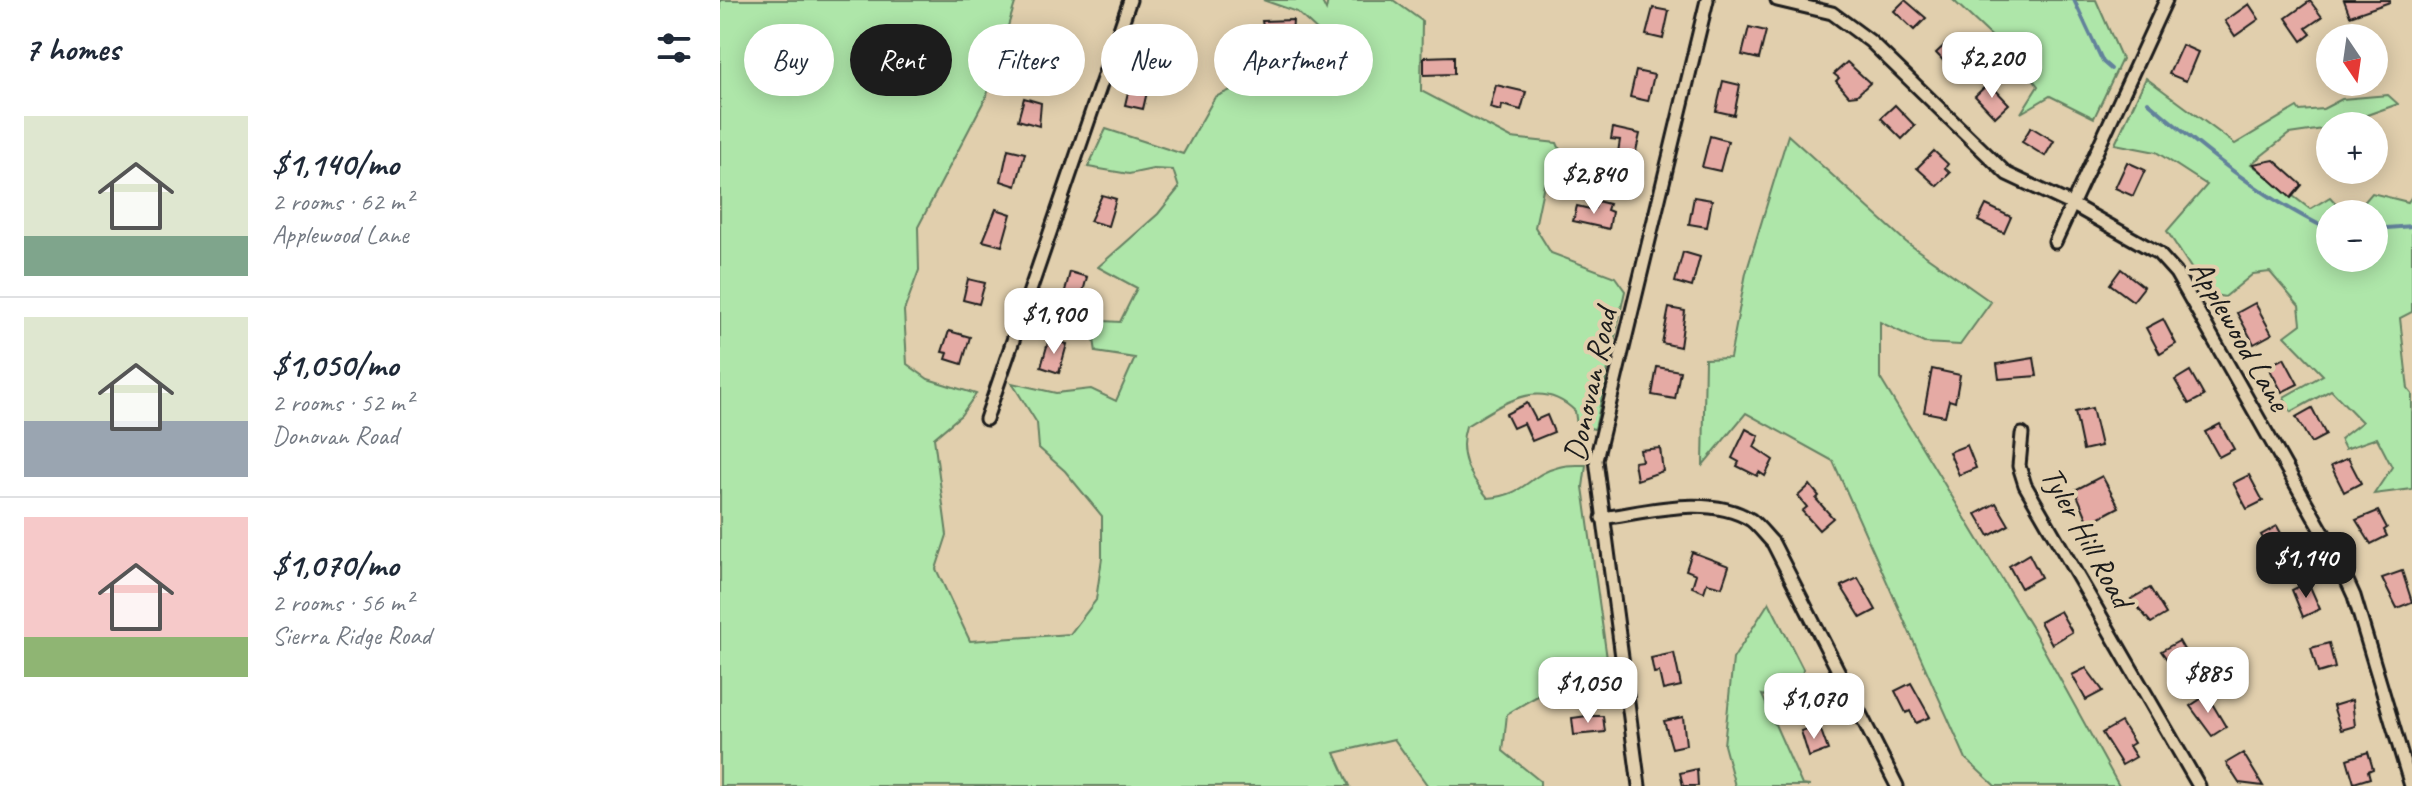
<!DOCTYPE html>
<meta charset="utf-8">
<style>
body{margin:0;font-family:Caveat,sans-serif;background:#f6f6f7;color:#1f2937;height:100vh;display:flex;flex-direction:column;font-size:30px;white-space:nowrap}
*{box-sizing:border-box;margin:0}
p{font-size:26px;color:#747a83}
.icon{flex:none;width:44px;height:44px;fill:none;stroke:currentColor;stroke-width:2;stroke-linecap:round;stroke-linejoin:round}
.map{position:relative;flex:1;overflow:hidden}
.details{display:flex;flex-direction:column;background:#fff;width:720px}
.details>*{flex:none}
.hud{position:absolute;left:24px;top:24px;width:760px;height:72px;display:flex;gap:16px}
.needle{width:52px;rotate:167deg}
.tools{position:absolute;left:1596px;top:24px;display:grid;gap:16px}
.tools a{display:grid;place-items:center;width:72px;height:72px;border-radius:50%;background:#fff;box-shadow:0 4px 20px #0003;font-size:40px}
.price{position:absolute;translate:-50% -68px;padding:0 18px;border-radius:16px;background:#fff;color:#222;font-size:26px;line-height:52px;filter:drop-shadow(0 2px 4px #0008)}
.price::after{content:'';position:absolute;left:50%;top:48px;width:24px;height:18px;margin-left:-12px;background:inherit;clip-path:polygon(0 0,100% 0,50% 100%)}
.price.current{background:#1c1c1c;color:#fff}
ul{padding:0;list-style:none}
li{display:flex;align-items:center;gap:24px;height:200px;padding:0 24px}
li+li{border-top:2px solid #e0e1e3}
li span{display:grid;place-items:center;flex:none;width:224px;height:160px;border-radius:0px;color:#555}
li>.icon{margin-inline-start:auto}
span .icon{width:96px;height:96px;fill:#fffc;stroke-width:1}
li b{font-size:34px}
h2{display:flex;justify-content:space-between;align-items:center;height:96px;padding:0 24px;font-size:34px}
.chip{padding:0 28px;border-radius:36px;background:#fff;box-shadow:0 4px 20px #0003;font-size:28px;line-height:72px}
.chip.current{background:#1c1c1c;color:#fff}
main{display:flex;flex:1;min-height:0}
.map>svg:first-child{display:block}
.green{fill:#aee6a9;stroke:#658162;stroke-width:2}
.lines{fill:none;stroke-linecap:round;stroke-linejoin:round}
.stream{stroke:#62829b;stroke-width:4}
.building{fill:#e5aaa4;stroke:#1c1c1c;stroke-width:2}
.street-casing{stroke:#1c1c1c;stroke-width:17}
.street{stroke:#e1cfad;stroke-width:11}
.labels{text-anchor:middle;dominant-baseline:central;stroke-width:8;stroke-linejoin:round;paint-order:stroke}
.street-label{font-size:32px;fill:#1c1c1c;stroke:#e1cfad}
</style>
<main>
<section class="details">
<h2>7 homes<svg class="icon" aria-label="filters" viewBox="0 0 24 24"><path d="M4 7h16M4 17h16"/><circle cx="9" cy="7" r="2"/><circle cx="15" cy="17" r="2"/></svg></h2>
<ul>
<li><span style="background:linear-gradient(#dfe7d0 75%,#7fa58c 0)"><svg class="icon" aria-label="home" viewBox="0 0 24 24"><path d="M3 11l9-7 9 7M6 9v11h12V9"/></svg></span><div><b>$1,140/mo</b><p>2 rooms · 62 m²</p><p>Applewood Lane</p></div></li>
<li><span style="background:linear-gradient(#dfe7d0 65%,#9aa5b1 0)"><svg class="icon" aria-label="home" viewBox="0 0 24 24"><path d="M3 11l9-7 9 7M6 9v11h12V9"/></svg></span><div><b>$1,050/mo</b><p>2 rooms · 52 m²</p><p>Donovan Road</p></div></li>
<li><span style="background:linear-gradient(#f6c9c9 75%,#8fb573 0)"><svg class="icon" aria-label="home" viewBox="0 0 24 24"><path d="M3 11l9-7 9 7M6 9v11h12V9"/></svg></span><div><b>$1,070/mo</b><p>2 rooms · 56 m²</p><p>Sierra Ridge Road</p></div></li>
</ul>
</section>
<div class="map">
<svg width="1692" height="786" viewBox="0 0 1692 786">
<rect width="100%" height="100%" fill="#e1cfad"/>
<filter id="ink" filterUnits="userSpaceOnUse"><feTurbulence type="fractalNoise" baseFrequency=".0125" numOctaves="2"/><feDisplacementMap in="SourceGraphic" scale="16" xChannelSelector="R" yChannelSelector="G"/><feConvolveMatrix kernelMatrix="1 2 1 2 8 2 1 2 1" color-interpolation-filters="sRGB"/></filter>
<g filter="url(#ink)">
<!-- green -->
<g class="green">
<path d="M0 0H296L267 95 198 227 199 270 184 311 187 364 208 379 256 394 241 415 214 438 227 535 216 569 250 641 350 634 376 600 382 558V516L345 471 319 448 317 423 292 383 336 393 371 389 396 401 415 358 376 352 373 333 383 321 400 322 417 288 378 267 438 214 459 188 453 170 433 169 409 174 368 167 386 129 463 154 495 97 513 89 537 96 586 77 603 79 615 61 601 34 577 12 543 0H601L606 10 608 0H673L702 21 701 91 791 138 837 143 848 167 824 184 815 227 831 253 895 277 905 291 875 429 857 426 855 411C819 376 783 404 746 426 737 455 749 475 768 498 807 495 807 475 839 467 847 464 857 465 866 465L863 487 889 673C850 678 820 693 787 714L783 751 820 781V786H708L674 739 615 753 630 786H0Z"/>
<path d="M1233 0H1376L1402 59 1374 118 1330 96 1301 113 1318 86 1298 61Z"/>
<path d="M1426 78 1515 144 1577 107 1580 111 1603 109 1622 99 1668 95 1678 104 1610 128 1569 134 1531 164 1590 209 1610 197 1626 214H1610V258H1654V214H1634L1652 193 1688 202 1692 196V312L1680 318 1688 389 1692 394V489L1654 494 1672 467 1657 438 1625 449 1620 439 1642 422 1611 390 1571 412 1564 397 1603 375 1565 336 1581 324 1579 306 1550 272 1533 274 1505 297 1488 294 1447 231 1487 185 1436 152 1395 144Z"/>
<path d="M1068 135 1186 242 1271 302 1240 345 1204 343 1160 322V378L1313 630 1399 786H1275L1246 759 1113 461 1026 413 983 465 985 359 1010 358 1026 273Z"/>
<path d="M1049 602 1083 669 1079 704 1042 695 1082 785 1090 786H1015L1004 745 1013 659Z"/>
</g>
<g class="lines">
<!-- stream -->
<g class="stream">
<path d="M1354 0 1383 62 1391 69"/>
<path d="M1428 102C1485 151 1542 198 1610 230"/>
<path d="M1654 229 1692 226"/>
</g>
</g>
<!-- building -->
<g class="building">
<path d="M1185 0 1206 18 1194 30 1174 11Z"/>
<path d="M1624 0H1670V2L1630 16Z"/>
<path d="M1590 1 1602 17 1586 28 1591 34 1582 41 1566 18Z"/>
<path d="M1529 4 1539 19 1515 36 1505 21Z"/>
<path d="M933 8 949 11 943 39 926 35Z"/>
<path d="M573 20 571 53 548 54 542 21Z"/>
<path d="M1029 27 1046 31 1039 59 1022 55Z"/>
<path d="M429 33 446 39 439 60 422 55Z"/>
<path d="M324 38 343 43 336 65 317 59Z"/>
<path d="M1229 41 1248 61 1235 73 1216 53Z"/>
<path d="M1462 45 1478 52 1466 81 1449 74Z"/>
<path d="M734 56V74L704 75V57Z"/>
<path d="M1127 62 1150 83 1137 95 1129 96 1116 81 1119 78 1114 74Z"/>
<path d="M916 71 934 75 928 101 910 97Z"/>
<path d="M1003 81 1020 85 1014 115 996 111Z"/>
<path d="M1269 83 1289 104 1275 117 1255 96Z"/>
<path d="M776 85 806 92 801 110 782 105 781 111 770 108Z"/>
<path d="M409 88 427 92 423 109 405 105Z"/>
<path d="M304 98 321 103 319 126 298 120Z"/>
<path d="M1175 105 1195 126 1182 139 1161 118Z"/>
<path d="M1311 127 1334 141 1325 156 1302 142Z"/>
<path d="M893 128 920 134 912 168 896 165 900 140 891 139Z"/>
<path d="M990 136 1008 141 1000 171 982 167Z"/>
<path d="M288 149 305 153 296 186 281 181Z"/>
<path d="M1214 151 1228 164 1225 168 1230 173 1217 186 1197 168Z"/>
<path d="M1554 160 1582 185 1571 198 1533 164Z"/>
<path d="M1407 162 1425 170 1413 196 1395 188Z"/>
<path d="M382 195 396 199 388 226 370 221Z"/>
<path d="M974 197 992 200 987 227 969 224Z"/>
<path d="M877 201 889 204 887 210 892 212 889 229 853 221 857 206 870 209 875 208Z"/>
<path d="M1266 205 1291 217 1284 233 1258 221Z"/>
<path d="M276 209 291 214 282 246 263 241Z"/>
<path d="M963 252 980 257 972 287 955 282Z"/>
<path d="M1401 269 1424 287 1413 301 1390 284Z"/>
<path d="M350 272 367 277 358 310 341 306Z"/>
<path d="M248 279 265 283 259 304 243 300Z"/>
<path d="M1535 303 1552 334 1534 344 1517 313Z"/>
<path d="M949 308 965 311 960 347 942 343Z"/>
<path d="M1443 319 1456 344 1440 354 1426 328Z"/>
<path d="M229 331 250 337 242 364 226 359 228 353 222 352Z"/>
<path d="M329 339 347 344 339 373 321 367Z"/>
<path d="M1314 358 1317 376 1279 379 1277 364Z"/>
<path d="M1564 358 1578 384 1562 392 1548 366Z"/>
<path d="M937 367 960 371 955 399 932 395Z"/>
<path d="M1212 369 1240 375 1235 402 1229 400 1225 416 1204 412Z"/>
<path d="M1470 371 1484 396 1469 404 1455 380Z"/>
<path d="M807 403 816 420 827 415 834 432 812 441 804 423 793 428 786 414Z"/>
<path d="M1372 408 1381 446 1363 450 1355 412Z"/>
<path d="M1592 408 1606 435 1591 443 1576 417Z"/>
<path d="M1500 424 1514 449 1499 457 1485 432Z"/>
<path d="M1026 429 1039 436 1034 447 1053 460 1045 476 1039 472 1037 476 1017 466 1019 462 1012 458Z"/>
<path d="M1247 445 1256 468 1239 475 1229 452Z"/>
<path d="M940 448 943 471 917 480 914 462 922 461 920 450Z"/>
<path d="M1628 458 1641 483 1624 492 1611 466Z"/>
<path d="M1529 475 1543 501 1527 509 1513 483Z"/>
<path d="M1382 476 1399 507 1369 523 1355 490Z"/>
<path d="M1090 485 1099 496 1096 499 1113 518 1099 530 1082 511 1087 507 1078 496Z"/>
<path d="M1276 503 1289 525 1269 536 1256 514Z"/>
<path d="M1658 511 1667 528 1664 530 1667 536 1651 544 1636 520Z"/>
<path d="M1557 526 1571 551 1555 560 1541 535Z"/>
<path d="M972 552 1009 566 1002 587 987 583 984 592 972 587 976 574 966 570Z"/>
<path d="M1309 554 1321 577 1301 588 1289 566Z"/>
<path d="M1682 571 1692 602 1677 608 1662 578Z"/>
<path d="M1138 578 1156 610 1141 618 1121 586Z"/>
<path d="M1588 582 1600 609 1583 617 1572 590Z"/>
<path d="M1430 588 1446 614 1431 623 1411 599Z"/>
<path d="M1340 611 1352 632 1332 644 1320 622Z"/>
<path d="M1459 641 1475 669 1461 678 1441 651Z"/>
<path d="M1609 643 1615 668 1598 673 1591 648Z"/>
<path d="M954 653 961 686 943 690 939 672 934 673 931 658Z"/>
<path d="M1366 668 1383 691 1366 700 1352 675Z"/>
<path d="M1191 683 1210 717 1196 723 1190 711 1186 713 1175 691Z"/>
<path d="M1487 695 1506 727 1492 736 1470 706Z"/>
<path d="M1632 700 1635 726 1621 730 1613 706Z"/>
<path d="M867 716H883L885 732 854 735 852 718Z"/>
<path d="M963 717 966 745 952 748 944 721Z"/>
<path d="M1401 722 1414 743 1409 746 1416 757 1402 765 1382 733Z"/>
<path d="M1099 725 1108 750 1089 757 1081 731Z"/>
<path d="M1648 752 1653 769 1648 771 1650 778 1634 783 1627 759Z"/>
<path d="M1523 753 1543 786 1519 783 1506 763Z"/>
<path d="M977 769 978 786H963L960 773Z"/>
</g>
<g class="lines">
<!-- street casing -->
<g class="street-casing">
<g id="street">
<path d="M1057 0 1112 13 1150 41 1287 174 1353 205 1438 253 1456 273 1613 550 1634 596 1691 786"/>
<path d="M1335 242 1446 0"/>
<path d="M266 419 410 0"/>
<path d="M1302 434 1299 466 1305 485 1479 786"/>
<path d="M882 518C927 512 989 494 1031 520 1039 526 1046 536 1053 543L1177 786"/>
<path d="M919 786 876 460 987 0"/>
</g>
</g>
<!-- street -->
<use href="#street" class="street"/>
</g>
</g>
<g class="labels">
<!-- street labels -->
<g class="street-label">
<text transform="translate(1520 335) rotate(60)">Applewood Lane</text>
<text transform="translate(870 385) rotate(-78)">Donovan Road</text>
<text transform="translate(1367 537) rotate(61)">Tyler Hill Road</text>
</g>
</g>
</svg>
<div class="tools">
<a><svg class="needle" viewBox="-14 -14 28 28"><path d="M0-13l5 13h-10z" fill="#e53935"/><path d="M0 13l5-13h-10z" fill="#747a83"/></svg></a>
<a>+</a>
<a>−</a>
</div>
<b class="price" style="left:1272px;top:100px">$2,200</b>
<b class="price" style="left:874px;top:216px">$2,840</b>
<b class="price" style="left:334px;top:356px">$1,900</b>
<b class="price current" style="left:1586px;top:600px">$1,140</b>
<b class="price" style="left:1488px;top:715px">$885</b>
<b class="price" style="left:868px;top:725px">$1,050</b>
<b class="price" style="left:1094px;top:741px">$1,070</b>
<div class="hud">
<a class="chip">Buy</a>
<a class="chip current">Rent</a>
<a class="chip">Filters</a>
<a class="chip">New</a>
<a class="chip">Apartment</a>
</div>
</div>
</main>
